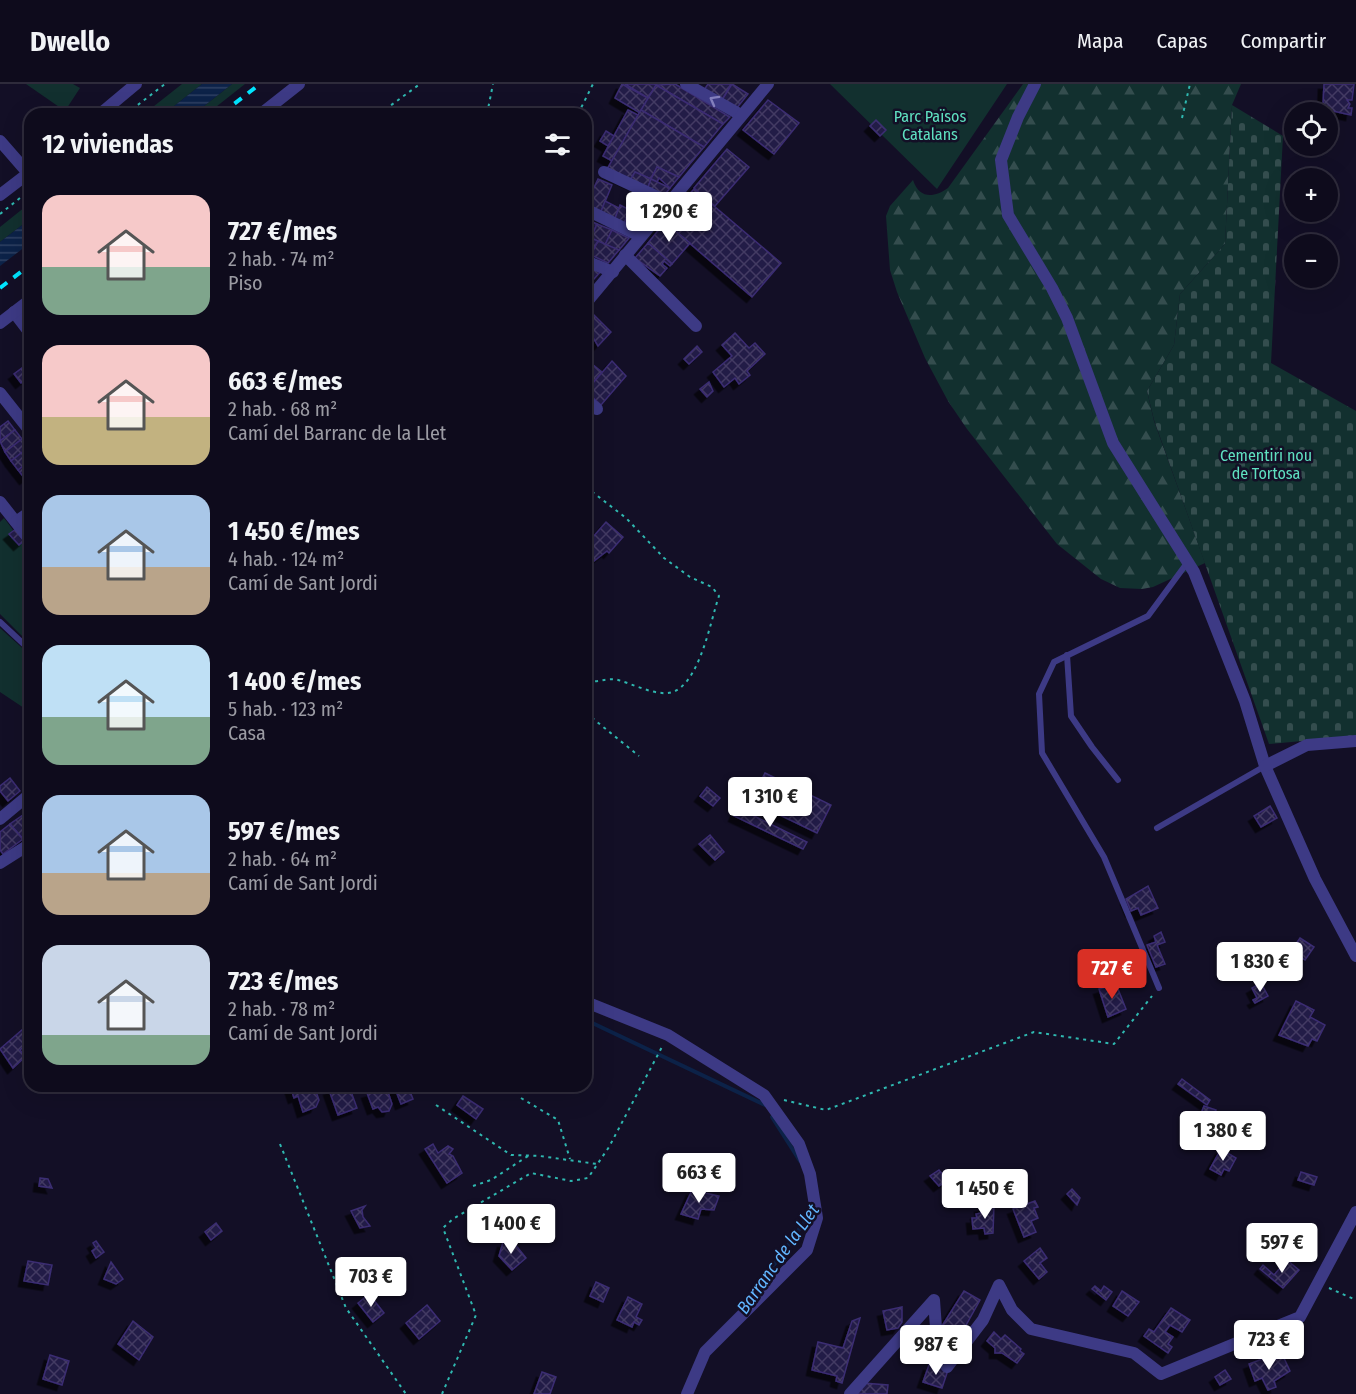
<!DOCTYPE html>
<html lang="es">
<meta charset="utf-8">
<style>
body{margin:0;font-family:"Fira Sans Condensed",sans-serif;background:#171425;color:#f1f3f6;height:100vh;display:flex;flex-direction:column;font-size:22px;white-space:nowrap}
*{box-sizing:border-box;margin:0}
p{font-size:20px;color:#9b9ba3}
.icon{flex:none;width:33px;height:33px;fill:none;stroke:currentColor;stroke-width:2;stroke-linecap:round;stroke-linejoin:round}
.map{position:relative;flex:1;overflow:hidden}
.side{position:absolute;left:24px;top:24px;width:568px;height:984px;display:flex;flex-direction:column;background:#0e0b1c;border-radius:18px;box-shadow:0 6px 24px #0002,0 0 0 2px #2e2b3b}
.side>*{flex:none}
.buttons{position:absolute;left:1284px;top:18px;display:grid;gap:12px}
.buttons a{display:grid;place-items:center;width:54px;height:54px;border-radius:50%;background:#0e0b1c;box-shadow:0 6px 24px #0002,0 0 0 2px #2e2b3b;font-size:30px}
.price{position:absolute;translate:-50% -51px;padding:0 14px;border-radius:6px;background:#fff;color:#222;font-size:20px;line-height:39px;filter:drop-shadow(0 2px 3px #0008)}
.price::after{content:'';position:absolute;left:50%;top:36px;width:18px;height:14px;margin-left:-9px;background:inherit;clip-path:polygon(0 0,100% 0,50% 100%)}
.price.active{background:#d93025;color:#fff}
ul{padding:0;list-style:none}
li{display:flex;align-items:center;gap:18px;height:150px;padding:0 18px}
li span{display:grid;place-items:center;flex:none;width:168px;height:120px;border-radius:18px;color:#555}
li>.icon{margin-inline-start:auto}
span .icon{width:72px;height:72px;fill:#fffc;stroke-width:1}
li b{font-size:26px}
h2{display:flex;justify-content:space-between;align-items:center;height:72px;padding:0 18px;font-size:26px}
header{display:flex;align-items:center;gap:36px;box-sizing:border-box;height:84px;padding:0 30px;background:#0e0b1c;border-bottom:2px solid #2e2b3b}
header strong{font-size:28px}
nav{display:flex;gap:33px;margin-inline-start:auto;font-size:21px}
.map>svg:first-child{display:block}
.green{fill:#12302f}
.forest{fill:url(#forest-firs)}
.cemetery{fill:url(#cemetery-stones)}
.water{fill:url(#water-rules)}
.lines{fill:none;stroke-linecap:round;stroke-linejoin:round}
.stream{stroke:#0c2248;stroke-width:4}
.building{fill:url(#building-cross-hatch);stroke:#3b2d73;stroke-width:1.5;filter:url(#shadow)}
.path{stroke:#2fb8b0;stroke-width:2;stroke-dasharray:3 4.5;stroke-linecap:butt}
.lane{stroke:#3d3a85;stroke-width:6}
.street{stroke:#3d3a85;stroke-width:12}
.rail{stroke:#00e5ff;stroke-width:4;stroke-dasharray:9 8;stroke-linecap:butt}
.oneway{stroke:#837fbc}
.labels{text-anchor:middle;dominant-baseline:central;stroke-width:5;stroke-linejoin:round;paint-order:stroke}
.park-label{font-size:16px;fill:#5fe0c0;stroke:#130f26}
.water-label{font-size:18px;font-style:italic;fill:#62b6ff;stroke:#130f26}
</style>
<header>
<strong>Dwello</strong>
<nav><a>Mapa</a><a>Capas</a><a>Compartir</a></nav>
</header>
<div class="map">
<svg width="1356" height="1310" viewBox="0 0 1356 1310">
<defs>
<pattern id="forest-firs" width="22" height="20" patternUnits="userSpaceOnUse" patternTransform="scale(1.5)"><rect width="22" height="20" fill="#12302f"/><path d="M5 1l3.5 6h-7zM16 11l3.5 6h-7z" fill="#344d4e"/></pattern>
<pattern id="cemetery-stones" width="16" height="16" patternUnits="userSpaceOnUse" patternTransform="scale(1.5)"><rect width="16" height="16" fill="#12302f"/><path d="M2 7V4a2 2 0 0 1 4 0v3zM10 15v-3a2 2 0 0 1 4 0v3z" fill="#344d4e"/></pattern>
<pattern id="water-rules" width="6" height="5" patternUnits="userSpaceOnUse" patternTransform="scale(1.5)"><rect width="6" height="5" fill="#0c2248"/><path d="M0 2.5h6" fill="none" stroke="#2f4163"/></pattern>
<pattern id="building-cross-hatch" width="8" height="8" patternUnits="userSpaceOnUse" patternTransform="scale(1.5)"><rect width="8" height="8" fill="#241b47"/><path d="M0 0l8 8M0 8l8-8" fill="none" stroke="#433b63"/></pattern>
<filter id="shadow"><feDropShadow dx="-5.5" dy="5.5" stdDeviation="0" flood-color="#0009"/></filter>
</defs>
<rect width="100%" height="100%" fill="#130f26"/>
<!-- green -->
<g class="green">
<path d="M26 0H73L80 4 65 27Z"/>
<path d="M182 0H202L164 30H144Z"/>
<path d="M232 0H245L207 30H194Z"/>
<path d="M830 0H1007L937 105Z"/>
<path d="M30 119V135L0 158V143Z"/>
<path d="M4 434 13 446 10 450 18 461 23 458 30 467V560L0 530V438Z"/>
<path d="M0 544 30 571V628L0 608Z"/>
</g>
<!-- forest -->
<path class="forest" d="M1023 0H1241L1232 21 1225 160 1180 210 1174 261 1147 307 1154 337 1205 479 1153 503 1142 505 1120 504 1101 495 1057 460 967 345 948 317 925 274 897 208 890 186 886 132 890 122 913 96C919 115 934 114 948 104Z"/>
<!-- cemetery -->
<path class="cemetery" d="M1232 21 1283 52 1271 279 1356 327V652L1269 660 1154 336 1147 307 1174 261 1180 210 1225 160Z"/>
<!-- water -->
<g class="water">
<path d="M202 0H232L194 30H164Z"/>
<path d="M30 135V159L0 182V158Z"/>
</g>
<g class="lines">
<!-- stream -->
<g class="stream">
<path d="M586 936 765 1021"/>
<path d="M772 1033 800 1077"/>
<path d="M747 1219 812 1127"/>
</g>
</g>
<!-- building -->
<g class="building">
<path d="M622 0 648 14 640 29 615 14Z"/>
<path d="M625 0H657L648 14Z"/>
<path d="M675 0 730 33 723 40 656 1Z"/>
<path d="M708 0H731L722 16 704 6Z"/>
<path d="M732 0 748 10 736 25 722 16Z"/>
<path d="M1324 0H1354L1352 16H1347L1350 20 1348 24H1352L1351 31 1328 26V22L1323 21Z"/>
<path d="M656 1 723 40 704 63 641 26Z"/>
<path d="M768 16 799 39 774 70 743 46Z"/>
<path d="M628 26 638 31 612 77 603 72Z"/>
<path d="M641 26 704 63 679 93 657 83 651 95 635 88 629 98 606 87Z"/>
<path d="M876 36 886 46 880 52 870 42Z"/>
<path d="M606 47 614 52 608 62 600 57Z"/>
<path d="M727 65 749 83 715 122 694 104Z"/>
<path d="M657 83 679 93 670 104 659 94 657 98 651 95Z"/>
<path d="M635 88 651 95 647 106 629 98Z"/>
<path d="M598 95 612 101 600 130 586 121Z"/>
<path d="M651 95 670 104 663 113 647 106Z"/>
<path d="M694 105 781 179 752 213 665 138Z"/>
<path d="M605 117 619 124 614 137 600 130Z"/>
<path d="M620 121 630 126 623 141 614 137Z"/>
<path d="M632 127 646 132 635 146 623 141Z"/>
<path d="M586 135 597 140 591 154 586 152Z"/>
<path d="M665 138 690 159 672 180 648 159Z"/>
<path d="M597 140 612 146 605 161 591 154Z"/>
<path d="M612 146 629 154 619 166 605 161Z"/>
<path d="M586 152 598 157 591 171 586 169Z"/>
<path d="M598 157 619 166 608 179 591 171Z"/>
<path d="M648 159 672 180 670 182 664 177 662 180 667 184 660 192 635 174Z"/>
<path d="M586 180 602 186 593 196 586 193Z"/>
<path d="M591 228 611 248 598 262 591 250H586V233Z"/>
<path d="M735 249 749 264 755 259 765 270 747 287 750 291 739 300 735 294 724 303 713 288 732 272 722 261Z"/>
<path d="M697 262 702 268 689 280 684 275Z"/>
<path d="M586 275 602 288 586 307Z"/>
<path d="M612 277 626 292 601 321 586 307Z"/>
<path d="M30 278V292L21 299 14 290Z"/>
<path d="M709 298 713 307 707 313 700 305Z"/>
<path d="M8 337 15 346 0 357V343Z"/>
<path d="M15 346 22 355 5 368 0 357Z"/>
<path d="M22 355 29 363 11 377 5 368Z"/>
<path d="M29 363 30 377 18 386 11 377Z"/>
<path d="M30 377V391L25 395 18 386Z"/>
<path d="M606 438 623 453 609 469 607 467 589 481 593 484 586 491V461Z"/>
<path d="M16 445 25 456 19 461 9 450Z"/>
<path d="M765 689 831 721 817 749 751 717Z"/>
<path d="M10 694 20 707 8 717 0 707V702Z"/>
<path d="M707 703 720 714 713 722 700 712Z"/>
<path d="M1270 722 1277 734 1261 743 1254 732Z"/>
<path d="M738 724 807 758 803 765 734 732Z"/>
<path d="M23 731 30 740V750L23 755 10 740Z"/>
<path d="M10 740 23 755 3 770 0 766V748Z"/>
<path d="M710 751 724 768 715 776 699 760Z"/>
<path d="M1148 802 1158 824 1141 831 1138 824 1131 827 1126 815Z"/>
<path d="M1161 848 1165 858 1157 861 1165 880 1156 883 1147 861 1156 858 1154 852Z"/>
<path d="M1300 854 1314 863 1305 876 1291 867Z"/>
<path d="M1261 899 1268 912 1255 919 1253 916 1257 914 1252 904Z"/>
<path d="M1116 900 1126 925 1108 933 1099 905Z"/>
<path d="M1296 917 1314 926 1310 933 1325 941 1317 957 1312 955 1308 962 1279 951Z"/>
<path d="M23 945 30 952V957L20 966 25 973 13 984 0 965Z"/>
<path d="M1182 995 1210 1016 1207 1021 1178 1000Z"/>
<path d="M290 1002H314L319 1016 316 1023 303 1028 298 1012 294 1014Z"/>
<path d="M339 1002H349L357 1024 338 1031 329 1006Z"/>
<path d="M372 1002H386L392 1020 389 1027 382 1028 378 1023 373 1025 367 1009 374 1007Z"/>
<path d="M394 1002H408L413 1015 401 1020Z"/>
<path d="M463 1012 483 1025 476 1035 457 1021Z"/>
<path d="M1204 1022 1216 1026 1215 1029 1221 1031 1219 1036 1227 1038 1221 1056 1209 1052 1208 1056 1196 1052 1203 1033 1200 1032Z"/>
<path d="M433 1060 438 1069 448 1062 453 1065 449 1070 453 1072 462 1089 447 1099 425 1065Z"/>
<path d="M1221 1065 1236 1074 1229 1087 1224 1085 1221 1091 1210 1085Z"/>
<path d="M939 1086 943 1091 949 1089 952 1093 939 1102 930 1092Z"/>
<path d="M1301 1088 1317 1093 1314 1101 1298 1096Z"/>
<path d="M40 1094 48 1095 52 1104 39 1102Z"/>
<path d="M1072 1105 1080 1114 1077 1121 1067 1110Z"/>
<path d="M692 1106 719 1112 714 1126 701 1125 698 1135 681 1130Z"/>
<path d="M1035 1117 1038 1123 1034 1124 1038 1134 1031 1137 1036 1148 1024 1153 1013 1125Z"/>
<path d="M994 1121 993 1149 985 1150 984 1144 973 1145 972 1134H977L976 1130 981 1129 980 1123Z"/>
<path d="M365 1122 362 1126 363 1133 370 1142 360 1144 351 1127Z"/>
<path d="M216 1139 222 1147 211 1156 205 1148Z"/>
<path d="M96 1157 104 1168 96 1174 92 1167 96 1164 93 1159Z"/>
<path d="M503 1158 514 1159 526 1174 512 1186 499 1172Z"/>
<path d="M1040 1164 1047 1174 1040 1179 1047 1188 1039 1195 1024 1177Z"/>
<path d="M1287 1176 1299 1186 1283 1204 1260 1185 1263 1181 1274 1191Z"/>
<path d="M28 1177 52 1181 48 1201 24 1197Z"/>
<path d="M111 1178 123 1195 116 1200 104 1195Z"/>
<path d="M596 1198 609 1204 603 1218 590 1212Z"/>
<path d="M1095 1202 1101 1207 1104 1202 1112 1208 1106 1216 1092 1205Z"/>
<path d="M964 1207 980 1216 960 1252 942 1242Z"/>
<path d="M1122 1207 1139 1218 1128 1232 1113 1222Z"/>
<path d="M369 1210 384 1229 373 1238 358 1219Z"/>
<path d="M628 1213 642 1220 636 1233 642 1236 639 1241 634 1238 632 1243 617 1236Z"/>
<path d="M427 1221 440 1237 419 1255 406 1239Z"/>
<path d="M902 1223V1238L898 1244 887 1246 883 1227Z"/>
<path d="M1171 1224 1190 1236 1182 1248 1170 1241 1165 1248 1173 1253 1168 1260 1172 1263 1168 1269 1144 1252 1149 1245 1154 1248Z"/>
<path d="M860 1234 842 1299 836 1297 837 1292 812 1286 818 1258 843 1264 852 1237Z"/>
<path d="M133 1237 153 1253 139 1276 118 1260Z"/>
<path d="M994 1248 1001 1255 1005 1251 1021 1265 1020 1267 1024 1270 1017 1279 1002 1269H995V1264L987 1257Z"/>
<path d="M50 1271 69 1277 62 1301 43 1295Z"/>
<path d="M1283 1272 1290 1287 1274 1297 1276 1303 1268 1306 1262 1294 1255 1297 1249 1280 1265 1274 1267 1279Z"/>
<path d="M929 1281 948 1286 942 1304 923 1298Z"/>
<path d="M1225 1286 1231 1295 1220 1301 1215 1293Z"/>
<path d="M542 1288 556 1293 550 1310H534Z"/>
<path d="M863 1299 888 1301 887 1310H858Z"/>
</g>
<g class="lines">
<!-- path -->
<g class="path">
<path d="M286 27 292 30"/>
<path d="M126 30 165 0"/>
<path d="M379 30 420 0"/>
<path d="M487 30 493 0"/>
<path d="M578 30 593 0"/>
<path d="M1182 34 1190 0"/>
<path d="M586 81 593 84"/>
<path d="M0 130 30 106"/>
<path d="M586 403 626 434 664 474 690 493 712 503 719 512C710 537 698 614 662 609 648 608 632 600 618 596 606 593 598 600 586 596"/>
<path d="M586 629 639 672"/>
<path d="M521 1014 558 1036 570 1075"/>
<path d="M784 1016 826 1026 1034 948 1114 960 1152 912"/>
<path d="M436 1021 511 1071 540 1072 597 1080"/>
<path d="M280 1060 346 1224 406 1310"/>
<path d="M473 1102 491 1096 528 1072"/>
<path d="M1329 1204 1356 1216"/>
<path d="M442 1310 476 1231 443 1144 453 1135 531 1089 571 1097 588 1094 609 1063 663 961"/>
</g>
<!-- lane -->
<g class="lane">
<path d="M0 538 30 566"/>
<path d="M1067 571 1071 632 1092 663 1118 696"/>
<path d="M1157 744 1265 682"/>
<path d="M1159 904 1104 773 1042 669 1039 610 1054 578 1148 532 1187 479"/>
</g>
<!-- street -->
<g class="street">
<path d="M686 0 741 31"/>
<path d="M1035 0 1018 33 1001 76 1008 131 1052 204 1067 234 1113 359 1194 488 1245 617 1265 682 1315 795 1356 872"/>
<path d="M100 30 136 0"/>
<path d="M261 30 299 0"/>
<path d="M0 57 28 89"/>
<path d="M604 88 668 118"/>
<path d="M0 111 30 88"/>
<path d="M587 126 640 152"/>
<path d="M625 171 696 242"/>
<path d="M586 177 613 188"/>
<path d="M586 219 768 0"/>
<path d="M14 228 30 249"/>
<path d="M0 239 30 216"/>
<path d="M0 309 30 347"/>
<path d="M586 316 597 325"/>
<path d="M0 418 30 456"/>
<path d="M16 438 30 428"/>
<path d="M1265 682 1307 661 1356 657"/>
<path d="M0 735 30 710"/>
<path d="M0 779 30 760"/>
<path d="M586 918 668 951 764 1011 799 1060 810 1090 817 1134 807 1166 705 1268 687 1310"/>
<path d="M850 1310 934 1216 938 1272 947 1283 983 1236 999 1201 1012 1226 1031 1245 1134 1269 1161 1290 1300 1233 1356 1128"/>
</g>
<!-- rail -->
<g class="rail">
<path d="M221 30 260 0"/>
<path d="M0 204 30 181"/>
</g>
</g>
<!-- one-way arrows -->
<defs><path id="oneway-chevron" d="M-2-3.5L2.5 0L-2 3.5" fill="none" stroke-width="1.6" stroke-linecap="round" stroke-linejoin="round" transform="scale(1.5)"/></defs>
<use class="oneway" href="#oneway-chevron" transform="translate(714 16) rotate(-151)"/>
<g class="labels">
<!-- park labels -->
<g class="park-label">
<text x="930" y="32">Parc Països<tspan x="930" dy="18">Catalans</tspan></text>
<text x="1266" y="371">Cementiri nou<tspan x="1266" dy="18">de Tortosa</tspan></text>
</g>
<!-- water labels -->
<g class="water-label">
<text transform="translate(778 1175) rotate(-55)">Barranc de la Llet</text>
</g>
</g>
</svg>
<div class="buttons">
<a><svg class="icon" aria-label="locate" viewBox="0 0 24 24"><circle cx="12" cy="12" r="6"/><path d="M12 2v4M12 18v4M2 12h4M18 12h4"/></svg></a>
<a>+</a>
<a>−</a>
</div>
<b class="price" style="left:669px;top:159px">1 290 €</b>
<b class="price" style="left:770px;top:744px">1 310 €</b>
<b class="price" style="left:1260px;top:909px">1 830 €</b>
<b class="price active" style="left:1112px;top:916px">727 €</b>
<b class="price" style="left:1223px;top:1078px">1 380 €</b>
<b class="price" style="left:699px;top:1120px">663 €</b>
<b class="price" style="left:985px;top:1136px">1 450 €</b>
<b class="price" style="left:511px;top:1171px">1 400 €</b>
<b class="price" style="left:1282px;top:1190px">597 €</b>
<b class="price" style="left:371px;top:1224px">703 €</b>
<b class="price" style="left:1269px;top:1287px">723 €</b>
<b class="price" style="left:936px;top:1292px">987 €</b>
<section class="side">
<h2>12 viviendas<svg class="icon" aria-label="filters" viewBox="0 0 24 24"><path d="M4 7h16M4 17h16"/><circle cx="9" cy="7" r="2"/><circle cx="15" cy="17" r="2"/></svg></h2>
<ul>
<li><span style="background:linear-gradient(#f6c9c9 60%,#7fa58c 0)"><svg class="icon" aria-label="home" viewBox="0 0 24 24"><path d="M3 11l9-7 9 7M6 9v11h12V9"/></svg></span><div><b>727 €/mes</b><p>2 hab. · 74 m²</p><p>Piso</p></div></li>
<li><span style="background:linear-gradient(#f6c9c9 60%,#c2b280 0)"><svg class="icon" aria-label="home" viewBox="0 0 24 24"><path d="M3 11l9-7 9 7M6 9v11h12V9"/></svg></span><div><b>663 €/mes</b><p>2 hab. · 68 m²</p><p>Camí del Barranc de la Llet</p></div></li>
<li><span style="background:linear-gradient(#a9c7e8 60%,#b9a48a 0)"><svg class="icon" aria-label="home" viewBox="0 0 24 24"><path d="M3 11l9-7 9 7M6 9v11h12V9"/></svg></span><div><b>1 450 €/mes</b><p>4 hab. · 124 m²</p><p>Camí de Sant Jordi</p></div></li>
<li><span style="background:linear-gradient(#bfe0f5 60%,#7fa58c 0)"><svg class="icon" aria-label="home" viewBox="0 0 24 24"><path d="M3 11l9-7 9 7M6 9v11h12V9"/></svg></span><div><b>1 400 €/mes</b><p>5 hab. · 123 m²</p><p>Casa</p></div></li>
<li><span style="background:linear-gradient(#a9c7e8 65%,#b9a48a 0)"><svg class="icon" aria-label="home" viewBox="0 0 24 24"><path d="M3 11l9-7 9 7M6 9v11h12V9"/></svg></span><div><b>597 €/mes</b><p>2 hab. · 64 m²</p><p>Camí de Sant Jordi</p></div></li>
<li><span style="background:linear-gradient(#c9d6e8 75%,#7fa58c 0)"><svg class="icon" aria-label="home" viewBox="0 0 24 24"><path d="M3 11l9-7 9 7M6 9v11h12V9"/></svg></span><div><b>723 €/mes</b><p>2 hab. · 78 m²</p><p>Camí de Sant Jordi</p></div></li>
</ul>
</section>
</div>
